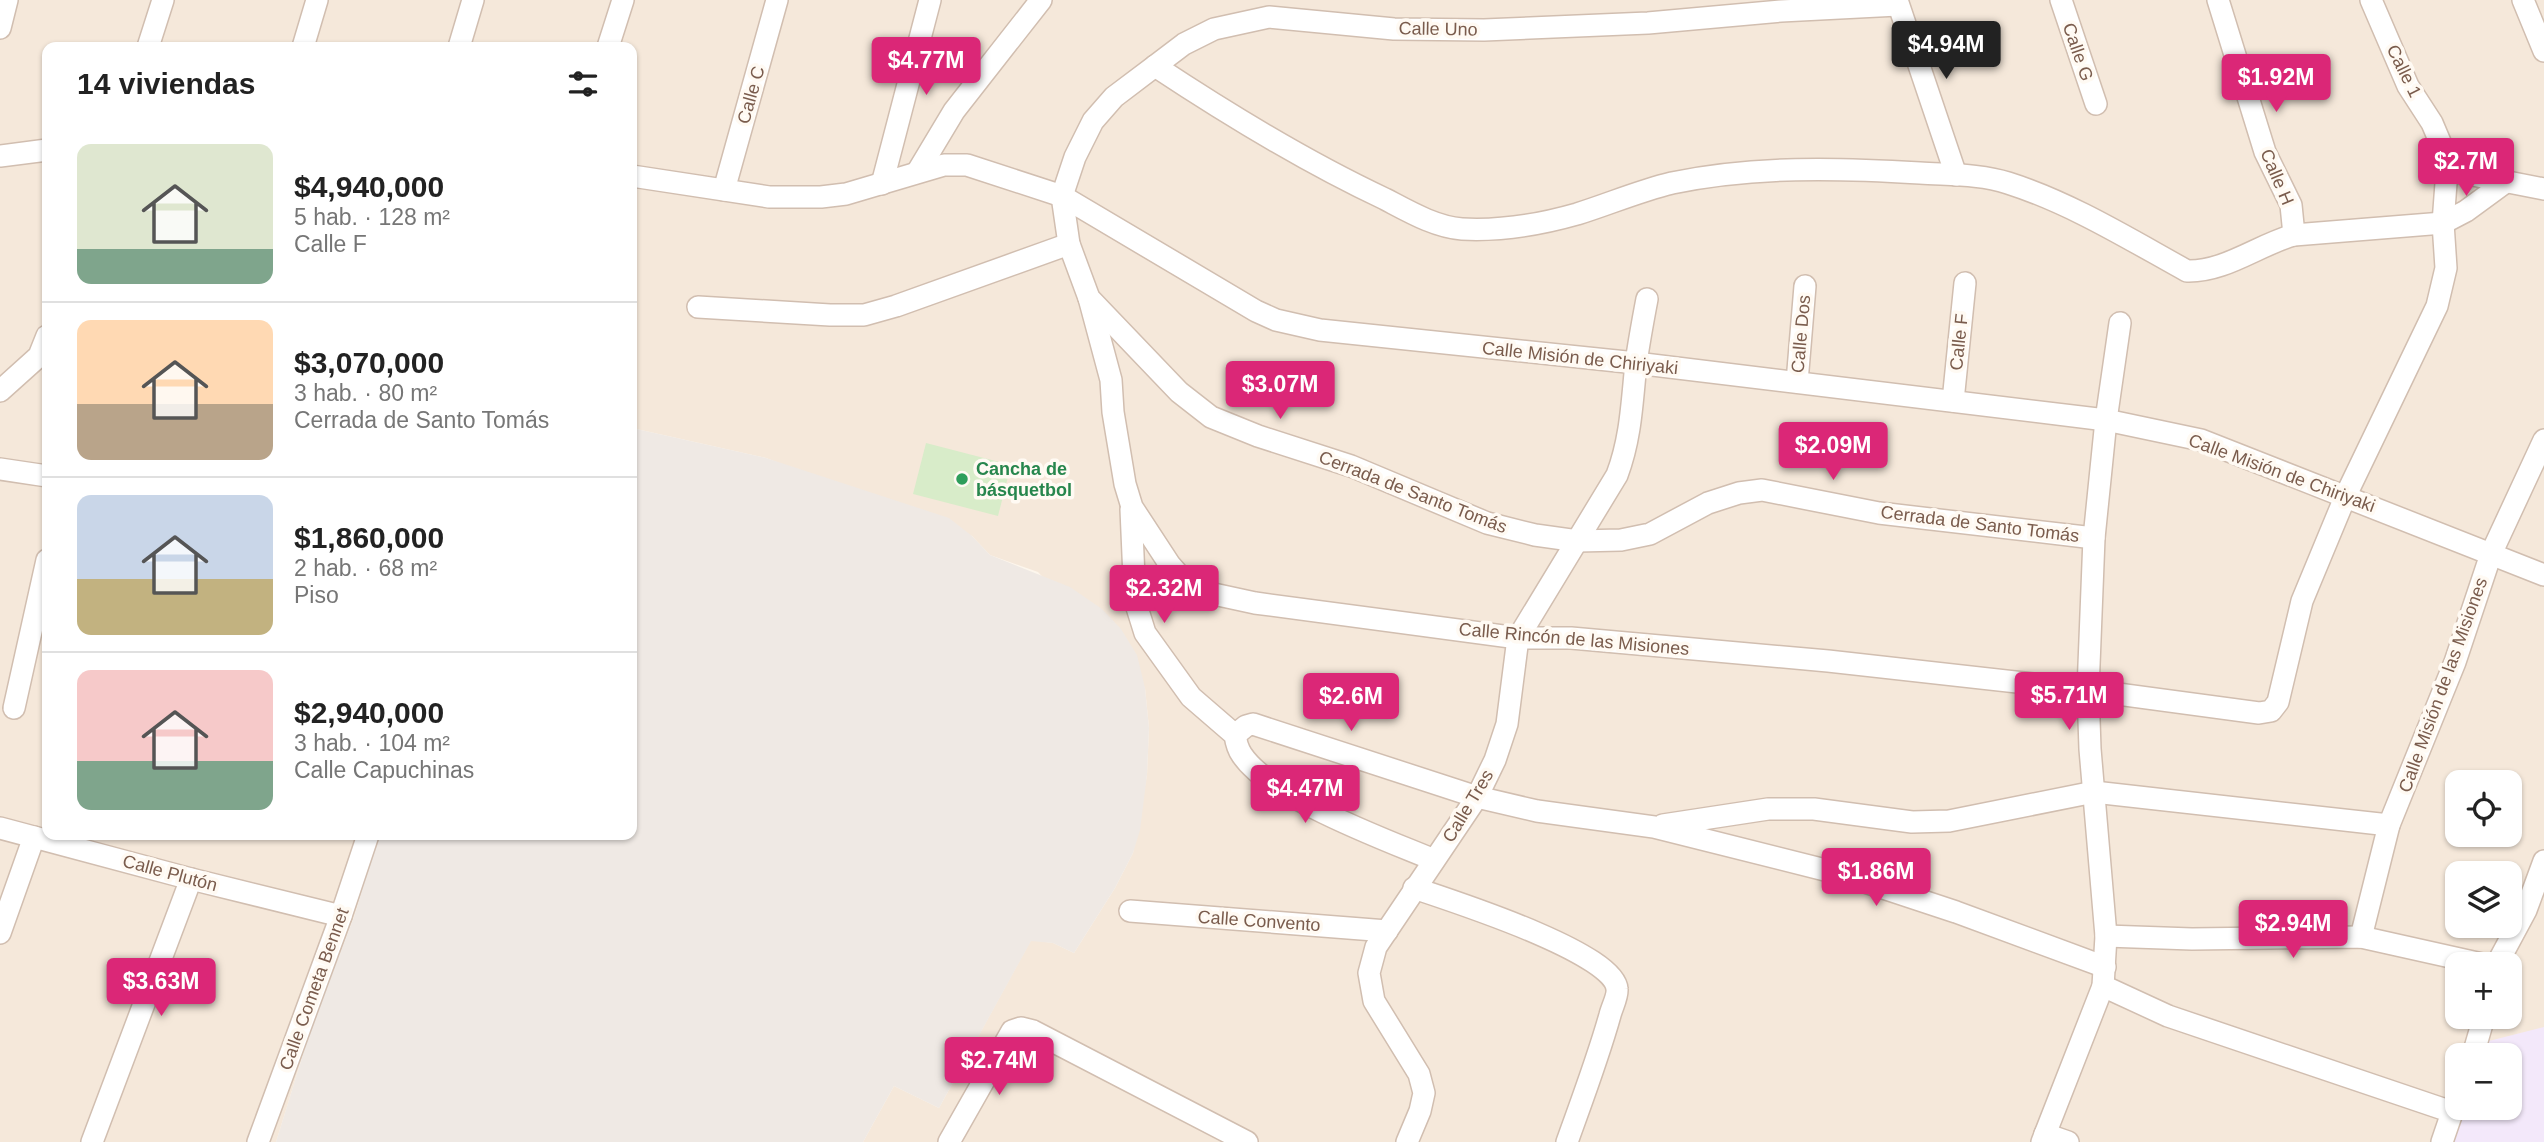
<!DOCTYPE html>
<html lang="es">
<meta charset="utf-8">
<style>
body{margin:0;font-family:Helvetica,sans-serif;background:#f2f2f2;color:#222;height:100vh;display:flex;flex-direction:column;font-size:26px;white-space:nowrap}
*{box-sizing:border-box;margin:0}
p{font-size:23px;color:#767676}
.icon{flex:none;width:38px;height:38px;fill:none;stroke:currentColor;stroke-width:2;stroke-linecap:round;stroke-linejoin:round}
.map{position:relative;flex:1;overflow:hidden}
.details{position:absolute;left:42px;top:42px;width:595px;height:798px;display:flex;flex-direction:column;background:#fff;border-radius:14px;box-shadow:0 2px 5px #0004}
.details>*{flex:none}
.controls{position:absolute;left:2445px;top:770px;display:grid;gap:14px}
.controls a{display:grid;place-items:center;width:77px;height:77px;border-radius:14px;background:#fff;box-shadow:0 2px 5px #0004;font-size:35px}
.price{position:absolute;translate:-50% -60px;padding:0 16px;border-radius:7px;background:#db2777;color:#fff;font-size:23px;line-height:46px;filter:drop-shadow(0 2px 4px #0008)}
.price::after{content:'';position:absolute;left:50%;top:42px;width:21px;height:16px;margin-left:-10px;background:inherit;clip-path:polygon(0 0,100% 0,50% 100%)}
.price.active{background:#222;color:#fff}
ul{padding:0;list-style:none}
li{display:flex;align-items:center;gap:21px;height:175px;padding:0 35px}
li+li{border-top:2px solid #e0e0e0}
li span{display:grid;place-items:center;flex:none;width:196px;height:140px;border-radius:14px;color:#555}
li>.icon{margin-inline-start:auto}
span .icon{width:84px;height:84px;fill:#fffc;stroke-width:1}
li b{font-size:30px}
h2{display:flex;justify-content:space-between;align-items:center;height:84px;padding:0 35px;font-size:30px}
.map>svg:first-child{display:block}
.residential{fill:#f5e8da;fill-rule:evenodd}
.industrial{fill:#efe9e4}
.education{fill:#f3e8fa}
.green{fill:#d8ecc9}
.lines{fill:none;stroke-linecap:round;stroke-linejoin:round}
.street-casing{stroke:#d1beb0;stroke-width:24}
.street{stroke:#fff;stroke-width:21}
.leisure-dot{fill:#2e9e5b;stroke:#fffaf3;stroke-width:2.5}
.labels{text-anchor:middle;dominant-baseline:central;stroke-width:7;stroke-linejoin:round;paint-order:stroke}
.street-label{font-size:18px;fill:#7a5c4d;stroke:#fffaf3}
.leisure-label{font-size:18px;font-weight:bold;fill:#27864d;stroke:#fffaf3;text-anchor:start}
</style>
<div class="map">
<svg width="2544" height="1142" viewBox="0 0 2544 1142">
<rect width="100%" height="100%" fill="#fdf6ec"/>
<!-- residential -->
<path class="residential" d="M0 0H2544V1142H863L894 1086 939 1108 1031 940 1053 943 1074 953 1115 888 1133 853 1147 775 1149 728 1145 688 1038 572 990 555 972 536 766 458 632 428V47H47V835H379L354 917 310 1032 276 1142H0ZM2457 782H2510V835H2457ZM2457 873H2510V926H2457ZM2457 964H2510V1017H2457ZM2457 1055H2510V1108H2457Z"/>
<!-- industrial -->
<path class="industrial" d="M632 428 766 458 949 518 972 536 990 555 1070 587 1102 609 1121 629 1137 655 1145 688 1149 728 1147 775 1140 830 1133 853 1115 888 1074 953 1053 943 1031 941 939 1108 894 1086 863 1142H276L310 1032 354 917 379 835H632Z"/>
<!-- education -->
<path class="education" d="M2544 1027V1142H2448L2458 1108H2510V1055H2474L2477 1044Z"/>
<!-- green -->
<path class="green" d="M926 443 1011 465 998 516 913 494Z"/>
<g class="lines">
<!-- street casing -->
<g class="street-casing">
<g id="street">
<path d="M1897 0 1956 175"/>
<path d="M2061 0 2096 104"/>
<path d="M2218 0 2265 152 2291 205 2294 235"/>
<path d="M2523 0 2544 51"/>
<path d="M1898 5 1781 11 1648 23 1484 30 1394 29 1269 17 1214 29 1184 44 1155 66 1114 97 1093 121 1075 157 1062 196 1069 244 1089 298 1179 392 1211 417 1258 436 1351 466 1487 523 1535 535 1578 541 1621 540 1650 534 1708 503 1739 493 1762 490 1879 513 2094 538"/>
<path d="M0 28 7 0"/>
<path d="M148 47 163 0"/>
<path d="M303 47 317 0"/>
<path d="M459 47 473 0"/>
<path d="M608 47 623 0"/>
<path d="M1155 66C1229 115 1304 161 1385 199 1408 211 1435 227 1462 229 1499 231 1542 224 1577 214 1609 204 1639 191 1672 183 1754 166 1837 168 1920 173 1948 175 1981 174 2008 183 2071 203 2129 239 2187 271 2225 272 2258 245 2294 235L2443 223 2466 211 2507 181"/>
<path d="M0 156 47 150"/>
<path d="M2447 170 2544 189"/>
<path d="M918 171 954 111 1041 0"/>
<path d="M632 176 769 197H821L846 194 944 165H967L1062 196 1256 311 1276 320 1320 330 1636 363 2106 420 2201 440 2544 575"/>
<path d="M882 184 930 0"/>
<path d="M724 190 777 0"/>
<path d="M1089 298 1111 380 1113 412 1125 484 1132 507 1170 565 1184 581 1209 593 1255 603 1518 638H1571L1828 661 2088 690 2259 713 2271 711 2278 702 2302 601 2346 495 2437 306 2446 268 2443 223 2447 170 2443 149 2432 123 2408 86 2371 0"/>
<path d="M698 307 830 315H864L896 306 1069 244"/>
<path d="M1797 382 1805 286"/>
<path d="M0 391 39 356 47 336"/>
<path d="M1953 401 1965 283"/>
<path d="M0 469 47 476"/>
<path d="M1131 509 1135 601 1145 633 1191 697 1235 735C1236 742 1237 748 1242 755 1271 798 1384 839 1434 860"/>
<path d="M14 708 47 560"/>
<path d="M1235 735 1246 726 1253 724 1477 797 1537 811 1654 827 1841 874 1956 912 2105 967"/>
<path d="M1663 825 1768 809H1814L1912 822 1949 821 2094 792 2389 825"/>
<path d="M0 828 191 879 341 916"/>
<path d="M1414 888C1449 900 1614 952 1617 989 1618 996 1612 1007 1610 1015 1598 1058 1582 1100 1567 1142"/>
<path d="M1130 911 1387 931"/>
<path d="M0 933 34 837"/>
<path d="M2106 936 2192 939 2361 937 2482 964"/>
<path d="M2361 937 2389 825 2455 662 2491 554 2544 440"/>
<path d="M2497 964 2526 910 2544 861"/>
<path d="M2103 986 2168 1016 2452 1112"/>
<path d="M2473 1055 2484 1017"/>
<path d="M2045 1134 2068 1142"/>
<path d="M92 1142 191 879"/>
<path d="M258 1142 341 916 368 835"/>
<path d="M949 1142 1012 1031 1021 1028 1033 1031 1247 1142"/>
<path d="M1407 1142 1420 1111 1424 1093 1419 1074 1374 1001 1369 973 1376 947 1477 797 1495 760 1507 724 1518 638 1617 475C1631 438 1632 402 1636 363 1639 342 1643 320 1647 299"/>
<path d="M2042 1142 2103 986 2106 936 2090 749 2088 690 2094 538 2106 420 2120 323"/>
<path d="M2442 1142 2456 1101"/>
</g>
</g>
<!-- street -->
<use href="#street" class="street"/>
</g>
<!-- markers -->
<circle class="leisure-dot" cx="962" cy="479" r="7"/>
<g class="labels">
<!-- street labels -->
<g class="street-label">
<text transform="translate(1438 29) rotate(1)">Calle Uno</text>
<text transform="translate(2078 52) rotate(71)">Calle G</text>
<text transform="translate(2404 71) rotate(64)">Calle 1</text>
<text transform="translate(751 95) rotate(-74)">Calle C</text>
<text transform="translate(2277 177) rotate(67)">Calle H</text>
<text transform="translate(1801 334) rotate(-85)">Calle Dos</text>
<text transform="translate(1959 342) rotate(-84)">Calle F</text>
<text transform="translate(1580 358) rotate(6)">Calle Misión de Chiriyaki</text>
<text transform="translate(2282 473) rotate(20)">Calle Misión de Chiriyaki</text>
<text transform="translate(1413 492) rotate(21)">Cerrada de Santo Tomás</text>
<text transform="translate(1980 524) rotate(7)">Cerrada de Santo Tomás</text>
<text transform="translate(1574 639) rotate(5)">Calle Rincón de las Misiones</text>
<text transform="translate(2443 685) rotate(-70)">Calle Misión de las Misiones</text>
<text transform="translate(1468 806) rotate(-59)">Calle Tres</text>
<text transform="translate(170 873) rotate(15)">Calle Plutón</text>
<text transform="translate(1259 921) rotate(4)">Calle Convento</text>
<text transform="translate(314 989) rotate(-70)">Calle Cometa Bennet</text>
</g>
<!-- leisure labels -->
<g class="leisure-label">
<text x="976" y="469">Cancha de<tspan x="976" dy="21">básquetbol</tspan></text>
</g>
</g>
</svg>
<div class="controls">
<a><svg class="icon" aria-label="locate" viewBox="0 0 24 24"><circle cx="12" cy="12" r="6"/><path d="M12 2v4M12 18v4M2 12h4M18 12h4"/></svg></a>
<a><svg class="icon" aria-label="layers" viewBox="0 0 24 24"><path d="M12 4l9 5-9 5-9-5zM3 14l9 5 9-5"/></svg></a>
<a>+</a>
<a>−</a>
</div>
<b class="price active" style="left:1946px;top:81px">$4.94M</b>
<b class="price" style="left:926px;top:97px">$4.77M</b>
<b class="price" style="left:2276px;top:114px">$1.92M</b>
<b class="price" style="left:2466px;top:198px">$2.7M</b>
<b class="price" style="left:1280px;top:421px">$3.07M</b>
<b class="price" style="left:1833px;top:482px">$2.09M</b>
<b class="price" style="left:1164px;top:625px">$2.32M</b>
<b class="price" style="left:2069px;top:732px">$5.71M</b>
<b class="price" style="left:1351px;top:733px">$2.6M</b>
<b class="price" style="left:1305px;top:825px">$4.47M</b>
<b class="price" style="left:1876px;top:908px">$1.86M</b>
<b class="price" style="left:2293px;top:960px">$2.94M</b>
<b class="price" style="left:161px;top:1018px">$3.63M</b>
<b class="price" style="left:999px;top:1097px">$2.74M</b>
<section class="details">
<h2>14 viviendas<svg class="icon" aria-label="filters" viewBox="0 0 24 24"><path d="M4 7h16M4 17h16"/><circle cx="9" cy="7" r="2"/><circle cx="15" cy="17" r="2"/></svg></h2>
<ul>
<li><span style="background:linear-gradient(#dfe7d0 75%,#7fa58c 0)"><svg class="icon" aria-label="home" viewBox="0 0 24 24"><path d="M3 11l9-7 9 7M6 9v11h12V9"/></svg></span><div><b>$4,940,000</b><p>5 hab. · 128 m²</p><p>Calle F</p></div></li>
<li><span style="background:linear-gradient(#ffd9b3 60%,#b9a48a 0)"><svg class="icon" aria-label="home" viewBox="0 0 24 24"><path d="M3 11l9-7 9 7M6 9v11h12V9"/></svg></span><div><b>$3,070,000</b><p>3 hab. · 80 m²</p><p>Cerrada de Santo Tomás</p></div></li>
<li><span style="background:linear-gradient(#c9d6e8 60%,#c2b280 0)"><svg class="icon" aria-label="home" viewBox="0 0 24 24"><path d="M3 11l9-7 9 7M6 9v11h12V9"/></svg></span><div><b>$1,860,000</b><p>2 hab. · 68 m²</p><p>Piso</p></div></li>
<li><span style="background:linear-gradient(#f6c9c9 65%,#7fa58c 0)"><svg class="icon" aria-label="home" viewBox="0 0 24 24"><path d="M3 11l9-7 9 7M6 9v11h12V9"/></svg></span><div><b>$2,940,000</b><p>3 hab. · 104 m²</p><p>Calle Capuchinas</p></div></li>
</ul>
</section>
</div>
